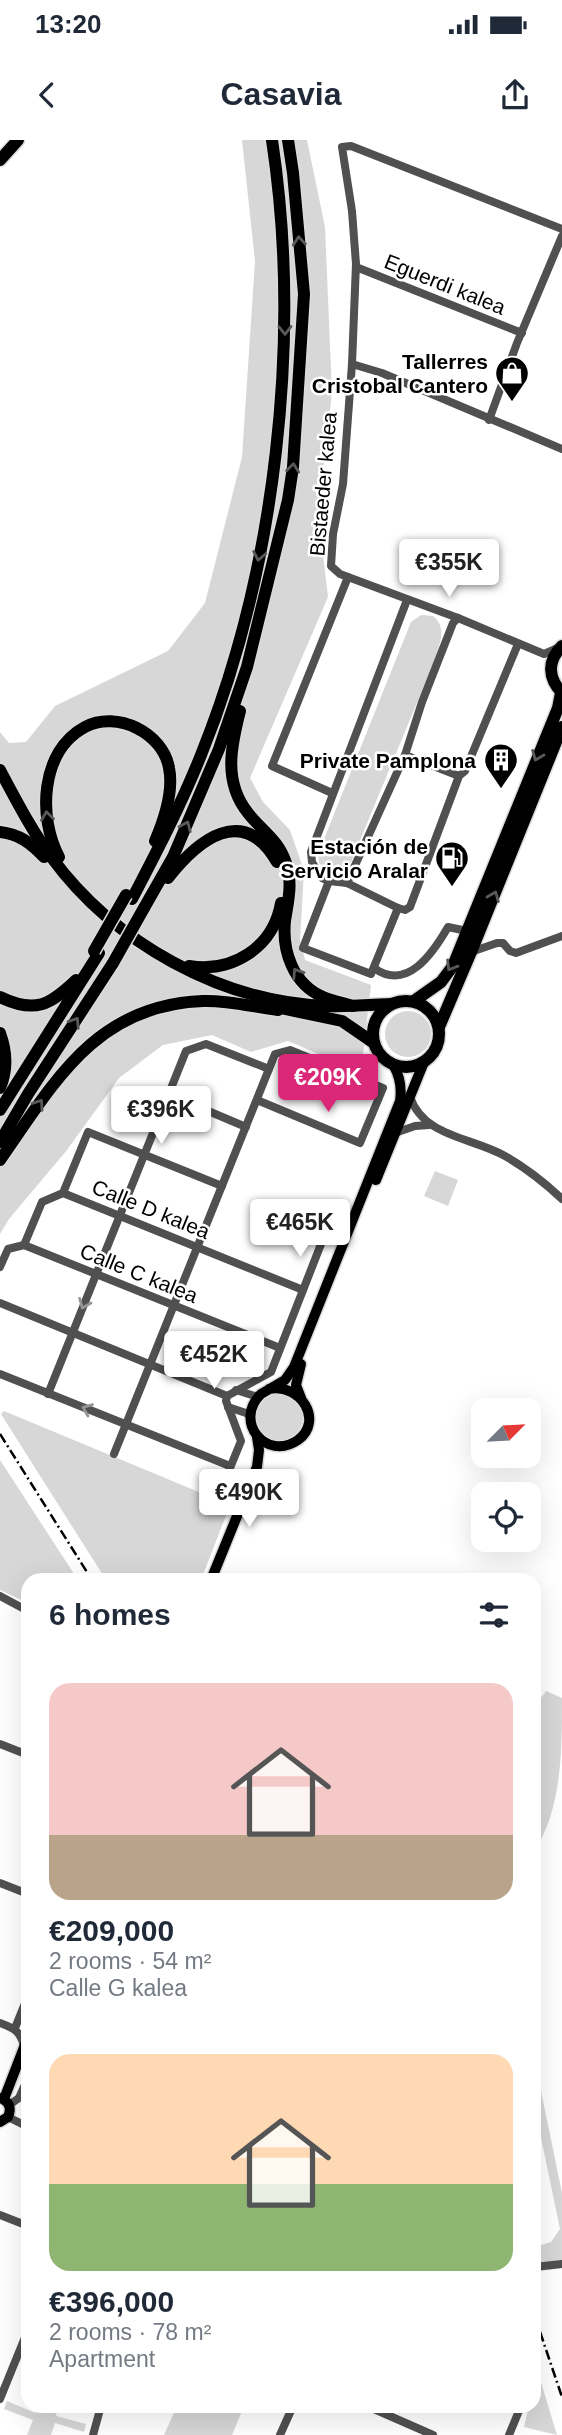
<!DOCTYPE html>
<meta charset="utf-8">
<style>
body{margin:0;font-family:Helvetica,sans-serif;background:#f2f2f3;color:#1f2937;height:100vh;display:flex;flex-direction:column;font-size:26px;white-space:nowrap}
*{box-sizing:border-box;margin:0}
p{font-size:23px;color:#747a83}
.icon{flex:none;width:38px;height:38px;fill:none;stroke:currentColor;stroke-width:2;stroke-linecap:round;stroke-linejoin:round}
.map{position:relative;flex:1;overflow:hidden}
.drawer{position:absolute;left:21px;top:1433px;width:520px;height:840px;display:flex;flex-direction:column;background:#fff;border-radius:21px;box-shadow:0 7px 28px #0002}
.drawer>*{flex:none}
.needle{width:46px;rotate:66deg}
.tools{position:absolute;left:471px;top:1258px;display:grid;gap:14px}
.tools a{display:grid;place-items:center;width:70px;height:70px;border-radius:14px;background:#fff;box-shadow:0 7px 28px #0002;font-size:35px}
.price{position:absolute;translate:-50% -60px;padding:0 16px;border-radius:7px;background:#fff;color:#222;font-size:23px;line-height:46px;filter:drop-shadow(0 2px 4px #0008)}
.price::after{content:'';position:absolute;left:50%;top:42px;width:21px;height:16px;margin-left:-10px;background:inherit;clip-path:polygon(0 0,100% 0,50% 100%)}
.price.on{background:#db2777;color:#fff}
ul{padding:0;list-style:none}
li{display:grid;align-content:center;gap:14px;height:371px;padding:0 28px}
li span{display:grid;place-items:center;height:217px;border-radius:21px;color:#555}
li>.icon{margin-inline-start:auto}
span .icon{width:126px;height:126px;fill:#fffc;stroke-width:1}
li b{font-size:30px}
h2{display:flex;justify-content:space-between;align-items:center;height:84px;padding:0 28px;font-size:30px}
.status{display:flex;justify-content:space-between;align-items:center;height:49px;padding:0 35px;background:#fff;direction:ltr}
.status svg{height:19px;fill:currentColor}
header{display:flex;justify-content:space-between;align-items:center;height:91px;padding:0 28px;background:#fff;font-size:32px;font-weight:600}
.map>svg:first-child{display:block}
.green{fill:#d7d7d7}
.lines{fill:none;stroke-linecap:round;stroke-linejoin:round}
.major-casing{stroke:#dbdbdb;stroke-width:13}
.highway-casing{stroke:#dbdbdb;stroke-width:15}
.minor{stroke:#505050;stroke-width:8}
.major{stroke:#000;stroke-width:10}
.highway{stroke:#000;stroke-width:12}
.rail{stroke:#000;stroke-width:2.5;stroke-dasharray:10 3.5 2 3.5;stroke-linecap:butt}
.highway-bridge-casing{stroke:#dbdbdb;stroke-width:15;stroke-linecap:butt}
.highway-bridge{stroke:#000;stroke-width:12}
.oneway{stroke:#595959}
.oneway2{stroke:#969696}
.labels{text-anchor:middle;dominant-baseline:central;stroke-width:5;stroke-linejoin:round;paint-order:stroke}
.street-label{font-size:21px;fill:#000;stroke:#fff}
.poi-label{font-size:21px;font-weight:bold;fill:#000;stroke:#fff;text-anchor:end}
</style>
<div class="status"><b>13:20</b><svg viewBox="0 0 49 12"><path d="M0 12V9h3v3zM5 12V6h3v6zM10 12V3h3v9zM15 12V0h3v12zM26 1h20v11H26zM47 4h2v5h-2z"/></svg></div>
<header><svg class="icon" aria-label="back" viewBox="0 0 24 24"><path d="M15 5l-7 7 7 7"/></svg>Casavia<svg class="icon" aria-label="share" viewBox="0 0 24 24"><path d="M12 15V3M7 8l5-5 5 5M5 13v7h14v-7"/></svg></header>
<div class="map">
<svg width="562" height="2295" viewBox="0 0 562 2295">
<rect width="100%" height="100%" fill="#fff"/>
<!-- green -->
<g class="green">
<path d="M242 0H307L325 87 332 253 318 373 328 457 250 638 263 662 290 690 304 731 300 800 305 820 371 845 361 932 288 901 251 912 212 895 163 905 119 938 67 1010 9 1079 0 1094V592L9 603 26 602 55 566 168 511 205 463 242 317 255 121Z"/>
<path d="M421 475 433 476C449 489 438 507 433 524L349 727 339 734 329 732 319 723 318 714 411 482Z"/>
<circle cx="408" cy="894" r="23"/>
<path d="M435 1031 458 1040 448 1066 424 1056Z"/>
<circle cx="279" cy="1277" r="24"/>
<path d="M4 1271 230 1365 201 1440H106L1 1274Z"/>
<path d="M0 1320 78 1440H28V1463L0 1450Z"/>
<path d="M546 1551 562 1558C562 1611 562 1668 534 1712V1567Z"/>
<path d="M534 1917 562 2053V2128L534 2132V2107L551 2102 560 2089 534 1964Z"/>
<path d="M534 2220 537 2229 557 2295 524 2287 529 2266H534Z"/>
<path d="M7 2261 35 2273 38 2266H58L56 2276 86 2284 84 2292 55 2283 51 2295H27L33 2280 4 2269Z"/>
<path d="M177 2266H244L232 2295H164Z"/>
</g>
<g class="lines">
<!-- major casing -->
<g class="major-casing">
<g id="major">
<path d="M376 1040 424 922"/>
<path d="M301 1224 296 1245 301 1258"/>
<path d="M269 1249C301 1243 324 1281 298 1300 266 1322 233 1281 261 1254L285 1240 294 1227 400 961C402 948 400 937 394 926"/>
<path d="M211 1440 257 1327 259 1310 257 1297"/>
<path d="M0 1958C9 1961 12 1968 8 1977L0 1982"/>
<path d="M4 1959 28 1897"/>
</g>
</g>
<!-- highway casing -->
<g class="highway-casing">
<g id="highway">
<path d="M0 20 18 0"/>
<path d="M562 506C547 521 548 538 562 553"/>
<path d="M240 571C231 606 223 642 248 673 262 691 278 699 286 723 293 743 288 761 285 781 282 811 293 844 323 857 332 861 344 863 353 866"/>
<path d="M0 630C16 660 32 691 52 718 114 802 220 862 326 866 347 867 369 865 390 864"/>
<path d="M0 692C19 694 31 703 44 717"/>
<path d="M59 717C38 678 40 611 85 587 117 570 163 593 169 628 174 652 164 680 155 701"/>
<path d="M168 738C198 700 243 663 277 722"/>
<path d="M132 759C157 711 181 665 201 615 276 429 302 198 272 0"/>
<path d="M144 768 173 717 219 609 247 527 288 360 293 327 304 154 293 33 288 0"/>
<path d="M189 826C232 833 273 808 281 763"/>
<path d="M0 857C35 874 50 865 76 840"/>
<circle cx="406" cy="894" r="33"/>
<path d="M414 861 441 842 453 826 558 568 561 553"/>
<path d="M271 866 342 881 374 903"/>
<path d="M439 887 471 812 562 587"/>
<path d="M0 893C7 912 8 929 0 948"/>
<path d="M0 970 99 813"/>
<path d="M0 1002 28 954 113 823"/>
<path d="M0 1020C55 941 96 865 203 861 228 860 253 867 278 870"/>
</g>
</g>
<!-- minor -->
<g class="minor">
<path d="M356 127 522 193"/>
<path d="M352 224 382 233 562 309"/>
<path d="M489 280 517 203 562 96"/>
<path d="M407 460 311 712 312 722 322 738 329 741 347 743 398 768 405 770 410 767 459 636 465 631 518 504"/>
<path d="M560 507 544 514 458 478 340 434 331 426 333 394 343 344 352 224 356 124 352 71 342 7 351 6 562 89"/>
<path d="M405 615 459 636"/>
<path d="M332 653 272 626 348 437"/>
<path d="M329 741 303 808 371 834 398 768"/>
<path d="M347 743 405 615 422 562 453 483 458 478"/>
<path d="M471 812 497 803H503L510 811 516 813 562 796"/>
<path d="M374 828C407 852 433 813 448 787L467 791"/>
<path d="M168 954 246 987"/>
<path d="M410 957C424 997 471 997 505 1016 526 1028 544 1042 562 1059"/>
<path d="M395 993 415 986 429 985"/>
<path d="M63 1053 303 1150"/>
<path d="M24 1105 280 1208"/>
<path d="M0 1127 8 1109 24 1105 42 1062 63 1053 88 992 222 1046"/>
<path d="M0 1163 227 1256"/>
<path d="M0 1234 230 1326"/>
<path d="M236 1250 258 1257"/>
<path d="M48 1254 186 911 206 904 269 929"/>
<path d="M228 1267 249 1274"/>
<path d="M114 1314 275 914 290 910 383 948 360 1003 257 960"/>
<path d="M219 1355 241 1301 226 1261 227 1256 271 1232 323 1099"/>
<path d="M0 1456 28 1471"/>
<path d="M0 1604 28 1615"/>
<path d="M0 1743 28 1754"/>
<path d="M0 1883C14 1888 20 1891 24 1906"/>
<path d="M15 1888 28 1856"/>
<path d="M9 1965 19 1958 28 1938"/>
<path d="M8 1977 28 1987"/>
<path d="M0 2075 28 2086"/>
<path d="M534 2127 562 2124"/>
<path d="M0 2259 28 2190"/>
<path d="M367 2266 433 2295"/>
<path d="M93 2295 101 2266"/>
<path d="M280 2295 293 2266"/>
<path d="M509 2295 521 2266"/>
</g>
<!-- major -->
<use href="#major" class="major"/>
<!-- highway -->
<use href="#highway" class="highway"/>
<!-- rail -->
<g class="rail">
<path d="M0 1294 92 1440"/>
<path d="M534 2174 562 2257"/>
</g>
<!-- highway-bridge casing -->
<g class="highway-bridge-casing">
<g id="highway-bridge">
<path d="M94 811 126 755"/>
<path d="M113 823 144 768"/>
</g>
</g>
<!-- highway-bridge -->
<use href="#highway-bridge" class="highway-bridge"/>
</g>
<!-- one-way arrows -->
<defs><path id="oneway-chevron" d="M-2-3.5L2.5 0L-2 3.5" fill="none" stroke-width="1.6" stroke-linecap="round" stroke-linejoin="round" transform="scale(1.75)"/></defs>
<g class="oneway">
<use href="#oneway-chevron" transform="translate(299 101) rotate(-95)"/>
<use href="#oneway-chevron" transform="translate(285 190) rotate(89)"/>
<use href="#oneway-chevron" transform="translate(293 328) rotate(-84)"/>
<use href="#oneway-chevron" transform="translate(259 416) rotate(101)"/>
<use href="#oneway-chevron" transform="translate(537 616) rotate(112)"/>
<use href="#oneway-chevron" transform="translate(47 676) rotate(-97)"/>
<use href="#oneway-chevron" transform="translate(186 686) rotate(-67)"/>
<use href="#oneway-chevron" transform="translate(494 756) rotate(-68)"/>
<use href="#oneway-chevron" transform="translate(451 826) rotate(121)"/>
<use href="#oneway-chevron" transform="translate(297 833) rotate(-123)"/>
<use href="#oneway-chevron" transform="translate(75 882) rotate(-57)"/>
<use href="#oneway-chevron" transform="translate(39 964) rotate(-55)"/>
</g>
<g class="oneway2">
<use href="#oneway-chevron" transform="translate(84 1164) rotate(112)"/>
<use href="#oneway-chevron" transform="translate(87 1269) rotate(-158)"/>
</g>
<!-- icons -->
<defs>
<g id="shop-pin" transform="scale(1.75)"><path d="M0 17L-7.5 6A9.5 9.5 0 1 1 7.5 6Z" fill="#000" stroke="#fff"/><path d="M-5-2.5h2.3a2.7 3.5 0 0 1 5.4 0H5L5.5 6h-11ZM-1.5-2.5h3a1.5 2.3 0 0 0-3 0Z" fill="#fff"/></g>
<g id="building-pin" transform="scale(1.75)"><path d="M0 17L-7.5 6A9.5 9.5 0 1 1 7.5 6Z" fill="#000" stroke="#fff"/><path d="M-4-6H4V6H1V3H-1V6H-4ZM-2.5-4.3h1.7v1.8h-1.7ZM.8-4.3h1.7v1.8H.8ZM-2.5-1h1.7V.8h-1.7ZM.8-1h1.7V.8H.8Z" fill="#fff"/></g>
<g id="fuel-pin" transform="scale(1.75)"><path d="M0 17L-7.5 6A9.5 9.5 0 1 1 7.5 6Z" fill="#000" stroke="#fff"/><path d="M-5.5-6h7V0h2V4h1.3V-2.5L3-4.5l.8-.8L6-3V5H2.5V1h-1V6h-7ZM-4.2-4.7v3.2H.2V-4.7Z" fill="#fff"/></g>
</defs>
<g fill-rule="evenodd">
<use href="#shop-pin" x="512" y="233"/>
<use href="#building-pin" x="501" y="620"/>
<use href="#fuel-pin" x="452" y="718"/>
</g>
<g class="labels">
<!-- street labels -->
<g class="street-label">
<text transform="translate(445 144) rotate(22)">Eguerdi kalea</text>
<text transform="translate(323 344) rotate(-85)">Bistaeder kalea</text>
<text transform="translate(151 1069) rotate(22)">Calle D kalea</text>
<text transform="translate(139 1133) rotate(22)">Calle C kalea</text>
</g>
<!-- poi labels -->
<g class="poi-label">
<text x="488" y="221">Tallerres<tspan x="488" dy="24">Cristobal Cantero</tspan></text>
<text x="476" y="620">Private Pamplona</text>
<text x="428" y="706">Estación de<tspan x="428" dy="24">Servicio Aralar</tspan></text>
</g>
</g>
</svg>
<div class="tools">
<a><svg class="needle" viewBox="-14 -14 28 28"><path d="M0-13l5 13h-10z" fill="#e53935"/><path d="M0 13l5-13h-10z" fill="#747a83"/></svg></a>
<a><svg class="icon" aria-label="locate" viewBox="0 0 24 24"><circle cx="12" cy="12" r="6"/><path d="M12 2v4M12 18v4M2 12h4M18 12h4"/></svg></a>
</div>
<b class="price" style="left:449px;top:459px">€355K</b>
<b class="price on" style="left:328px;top:974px">€209K</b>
<b class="price" style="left:161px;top:1006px">€396K</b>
<b class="price" style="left:300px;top:1119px">€465K</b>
<b class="price" style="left:214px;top:1251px">€452K</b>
<b class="price" style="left:249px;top:1389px">€490K</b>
<section class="drawer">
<h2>6 homes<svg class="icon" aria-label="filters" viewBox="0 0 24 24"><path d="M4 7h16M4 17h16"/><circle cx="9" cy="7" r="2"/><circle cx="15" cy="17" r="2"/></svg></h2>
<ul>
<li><span style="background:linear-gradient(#f6c9c9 70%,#b9a48a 0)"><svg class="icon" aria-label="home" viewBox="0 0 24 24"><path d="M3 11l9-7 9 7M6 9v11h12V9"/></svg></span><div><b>€209,000</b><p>2 rooms · 54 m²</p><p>Calle G kalea</p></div></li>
<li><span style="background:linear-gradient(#ffd9b3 60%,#8fb573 0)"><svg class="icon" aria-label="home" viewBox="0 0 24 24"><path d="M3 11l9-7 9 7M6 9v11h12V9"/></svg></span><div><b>€396,000</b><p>2 rooms · 78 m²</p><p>Apartment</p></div></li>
</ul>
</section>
</div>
